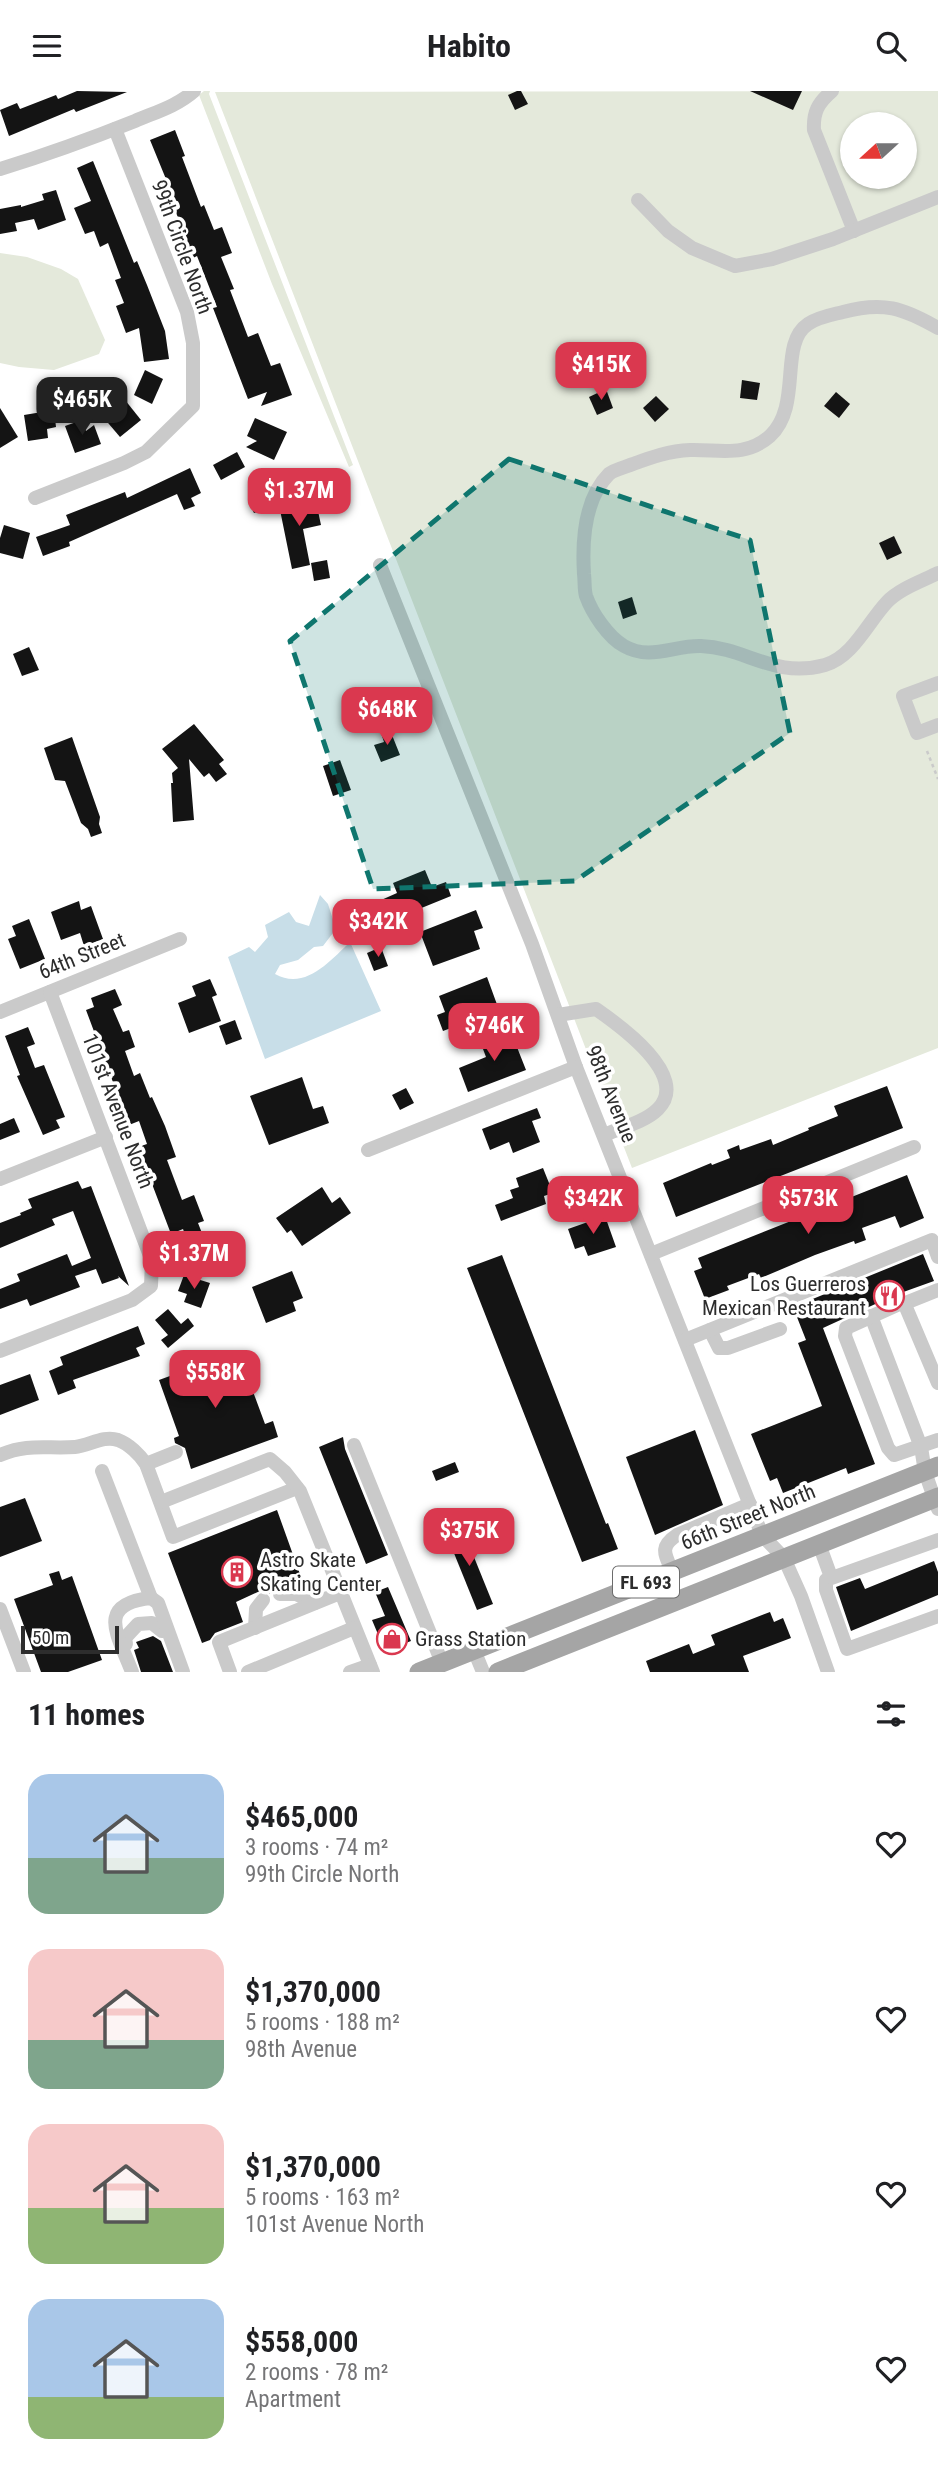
<!DOCTYPE html>
<meta charset="utf-8">
<style>
body{margin:0;font-family:"Roboto Condensed",sans-serif;background:#f6f6f6;color:#202124;height:100vh;display:flex;flex-direction:column;font-size:26px;white-space:nowrap}
*{box-sizing:border-box;margin:0}
p{font-size:23px;color:#757577}
.icon{flex:none;width:38px;height:38px;fill:none;stroke:currentColor;stroke-width:2;stroke-linecap:round;stroke-linejoin:round}
.map{position:relative;height:1581px;overflow:hidden}
.sheet{display:flex;flex-direction:column;background:#fff;flex:1}
.sheet>*{flex:none}
.needle{width:46px;rotate:249deg}
.fabs{position:absolute;left:840px;top:21px;display:grid;gap:14px}
.fabs a{display:grid;place-items:center;width:77px;height:77px;border-radius:50%;background:#fff;box-shadow:0 2px 5px #0004;font-size:35px}
.scale{position:absolute;left:21px;bottom:18px;width:98px;box-sizing:border-box;padding-left:7px;border:4px solid #2d2d2d;border-top:0;font-size:19px;line-height:24px;white-space:nowrap;color:#2d2d2d;-webkit-text-stroke:5px #fff;paint-order:stroke}
.price{position:absolute;translate:-50% -60px;padding:0 16px;border-radius:14px;background:#da384f;color:#fff;font-size:23px;line-height:46px;filter:drop-shadow(0 2px 4px #0008)}
.price::after{content:'';position:absolute;left:50%;top:42px;width:21px;height:16px;margin-left:-10px;background:inherit;clip-path:polygon(0 0,100% 0,50% 100%)}
.price.current{background:#222;color:#fff}
ul{padding:0;list-style:none}
li{display:flex;align-items:center;gap:21px;height:175px;padding:0 28px}
li span{display:grid;place-items:center;flex:none;width:196px;height:140px;border-radius:21px;color:#555}
li>.icon{margin-inline-start:auto}
span .icon{width:84px;height:84px;fill:#fffc;stroke-width:1}
li b{font-size:30px}
h2{display:flex;justify-content:space-between;align-items:center;height:84px;padding:0 28px;font-size:30px}
header{display:flex;justify-content:space-between;align-items:center;height:91px;padding:0 28px;background:#fff;font-size:32px;font-weight:700}
.map>svg:first-child{display:block}
.green{fill:#e4e9db;fill-rule:evenodd}
.water{fill:#c8dee8}
.building{fill:#141414}
.lines{fill:none;stroke-linecap:round;stroke-linejoin:round}
.path{stroke:#cacaca;stroke-width:2.5;stroke-dasharray:3.5 3.5;stroke-linecap:butt}
.minor{stroke:#cacaca;stroke-width:14}
.major{stroke:#a5a5a5;stroke-width:19}
.marked{fill:#0f766e;fill-opacity:0.2;stroke:#0f766e;stroke-width:5;stroke-dasharray:14 9;stroke-linejoin:round}
.labels{text-anchor:middle;dominant-baseline:central;stroke-width:7;stroke-linejoin:round;paint-order:stroke}
.shield{fill:#fff;stroke:#6c6c6c;stroke-width:2}
.shield-label{font-size:19px;font-weight:bold;fill:#2d2d2d}
.street-label{font-size:21px;fill:#2d2d2d;stroke:#fff}
.poi-label{font-size:21px;fill:#2d2d2d;stroke:#fff;text-anchor:start}
</style>
<header><svg class="icon" aria-label="menu" viewBox="0 0 24 24"><path d="M4 6h16M4 12h16M4 18h16"/></svg>Habito<svg class="icon" aria-label="search" viewBox="0 0 24 24"><circle cx="10" cy="10" r="6"/><path d="M15 15l6 6"/></svg></header>
<div class="map">
<svg width="938" height="1581" viewBox="0 0 938 1581">
<rect width="100%" height="100%" fill="#fff"/>
<!-- green -->
<g class="green">
<path d="M204 0H210L209 3 353 374 349 376 272 193 199 4Z"/>
<path d="M938 0V957L632 1077 215 1ZM852 33H905V86H852Z"/>
<path d="M0 162 27 166 61 178 78 188 105 249 99 263 54 279 19 276 0 272Z"/>
</g>
<!-- water -->
<path class="water" d="M320 804 328 813 336 838 323 855 314 856 298 869 280 874 275 883C305 900 330 870 350 851L381 920 265 968 228 866 249 856 255 861 268 846 265 834 289 821 296 831 309 835Z"/>
<!-- building -->
<g class="building">
<path d="M77 0 127 1 76 21 74 18 9 45 0 19 17 12 20 18 56 4 58 8Z"/>
<path d="M517 0H521L528 13 515 19 508 4Z"/>
<path d="M750 0H802L793 19Z"/>
<path d="M175 39 185 65 182 66 201 116 204 114 214 139 222 136 232 162 221 166 234 198 230 199 248 246 258 242 271 275 280 272 292 304 261 315 267 301 248 308 213 217 217 216 197 165 193 167 174 116 177 115 150 49Z"/>
<path d="M93 70 134 172 137 170 147 194 165 240 169 268 144 271 139 237 126 242 116 215 124 212 115 189 121 187 108 152 100 156 94 140 85 143 74 117 91 110 77 77Z"/>
<path d="M56 99 66 129 38 139 34 128 15 132 17 140 0 143V118L21 114V116L44 109 42 103Z"/>
<path d="M145 279 163 288 152 313 134 304Z"/>
<path d="M742 289 760 292 757 309 740 307Z"/>
<path d="M606 298 613 317 597 324 589 306Z"/>
<path d="M836 301 850 313 839 327 824 315Z"/>
<path d="M656 305 669 318 655 331 643 317Z"/>
<path d="M125 309 141 329 120 346 103 326Z"/>
<path d="M0 317 18 346 0 357Z"/>
<path d="M54 319 56 336 47 338 48 347 28 350 24 324Z"/>
<path d="M255 327 287 341 274 369 246 356 257 350 247 345Z"/>
<path d="M82 329 86 340 94 334 101 353 75 362 65 335Z"/>
<path d="M237 361 245 376 221 389 213 374Z"/>
<path d="M190 377 201 402 191 407 195 415 184 419 177 403 69 451 70 455 43 465 36 446 70 434 66 424 125 401 127 407Z"/>
<path d="M274 398 280 412 254 422 248 409Z"/>
<path d="M315 406 321 434 303 438 310 474 292 478 279 414Z"/>
<path d="M4 434 30 442 23 468 0 462V447Z"/>
<path d="M894 445 902 462 887 469 879 452Z"/>
<path d="M327 469 330 487 314 490 311 472Z"/>
<path d="M632 506 637 523 623 528 618 511Z"/>
<path d="M29 556 39 579 22 585 13 563Z"/>
<path d="M194 633 224 669 219 673 227 683 216 691 209 682 204 686 189 668 194 729 173 731 171 692H173L172 682 178 677 162 658Z"/>
<path d="M390 639 400 664 381 671 374 654 384 651 381 642Z"/>
<path d="M72 646 100 726 99 733 102 742 91 746 88 738 81 732 65 690 55 689 44 657Z"/>
<path d="M340 669 351 699 333 705 323 675Z"/>
<path d="M425 779 432 796 446 791 451 805 387 831 379 810 397 802 393 792Z"/>
<path d="M79 810 81 819 91 815 103 848 84 855 80 842 61 849 51 821Z"/>
<path d="M476 819 483 837 474 840 480 858 433 875 420 841Z"/>
<path d="M29 828 45 868 20 878 8 848 16 845 12 835Z"/>
<path d="M381 856 388 875 374 880 367 862Z"/>
<path d="M487 886 499 919 443 940 437 924 445 921 439 905Z"/>
<path d="M210 888 217 904 212 906 221 930 189 942 178 912 196 905 192 895Z"/>
<path d="M115 898 122 914 113 918 123 941 129 939 135 956 125 960 134 985 140 982 150 1007 152 1006 165 1035 176 1066 167 1069 182 1109 194 1104 204 1130 198 1132 211 1165 195 1172 183 1138 171 1143 138 1056 147 1053 139 1030 129 1034 86 919 94 916 91 907Z"/>
<path d="M235 929 242 948 226 954 219 935Z"/>
<path d="M28 936 35 953 27 956 35 977 44 974 65 1026 56 1029 60 1037 43 1044 17 985 20 984 5 945Z"/>
<path d="M507 940 510 947 513 946 526 979 468 1001 459 977 486 966 480 950Z"/>
<path d="M302 986 313 1018 323 1015 329 1032 269 1054 250 1005Z"/>
<path d="M887 995 903 1037 676 1126 663 1092 711 1072 712 1074 730 1067 727 1059 739 1054 740 1059 771 1048 773 1054 809 1039 808 1037 838 1025 834 1015Z"/>
<path d="M406 997 414 1012 400 1019 392 1004Z"/>
<path d="M537 1017 541 1027 532 1030 540 1051 513 1062 509 1051 490 1059 482 1038Z"/>
<path d="M14 1027 20 1041 0 1049V1033Z"/>
<path d="M543 1077 553 1102 544 1105 546 1113 501 1130 495 1114 513 1107 510 1099 519 1096 516 1087Z"/>
<path d="M907 1084 924 1127 900 1137 895 1125 862 1137 866 1149 855 1153 854 1150 815 1164 761 1187 759 1183 727 1195 729 1199 705 1208 694 1180 702 1177 698 1167Z"/>
<path d="M78 1090 82 1098 91 1095 129 1195 118 1185 119 1187 102 1193 96 1178 75 1185 80 1196 30 1215 27 1208 0 1218V1198L20 1190 17 1183 67 1163 72 1175 91 1167 73 1120 52 1128 55 1134 0 1157V1132L21 1124 20 1122 32 1117 28 1108Z"/>
<path d="M322 1096 332 1112 340 1106 351 1122 302 1155 291 1139 287 1142 276 1127Z"/>
<path d="M605 1125 616 1156 588 1165 584 1155 575 1158 568 1138Z"/>
<path d="M923 1163 934 1190 895 1204 823 1237 875 1373 848 1383 846 1377 783 1402 777 1387 770 1390 751 1343 822 1315 798 1252 806 1249 793 1216Z"/>
<path d="M502 1164 606 1433 608 1432 618 1458 582 1471 467 1177Z"/>
<path d="M292 1180 303 1207 293 1211 296 1220 266 1232 252 1196Z"/>
<path d="M184 1184 210 1192 201 1217 184 1211 187 1203 178 1200Z"/>
<path d="M168 1218 181 1233 188 1227 194 1235 168 1257 161 1249 168 1244 155 1229Z"/>
<path d="M138 1235 145 1253 136 1257 140 1265 73 1289 76 1297 58 1304 49 1280 63 1274 60 1266Z"/>
<path d="M238 1260 265 1333 273 1330 278 1346 191 1378 185 1357 175 1352 174 1347 179 1345 159 1289Z"/>
<path d="M30 1283 39 1309 0 1324V1294Z"/>
<path d="M695 1339 723 1414 655 1444 626 1366Z"/>
<path d="M343 1346 345 1358 388 1464 366 1473 319 1356Z"/>
<path d="M455 1371 459 1381 436 1390 432 1380Z"/>
<path d="M25 1407 42 1450 0 1466V1416Z"/>
<path d="M277 1419 301 1486 276 1494 270 1503 265 1500H260L236 1511 243 1531 215 1542 210 1549 202 1552 168 1462Z"/>
<path d="M461 1434 493 1513 477 1519 445 1440Z"/>
<path d="M934 1470 938 1481V1504L851 1540 836 1496 860 1487 865 1498Z"/>
<path d="M59 1480 62 1489 72 1485 102 1569 68 1581H41L14 1508 53 1494 49 1483Z"/>
<path d="M388 1496 411 1550 385 1560 372 1529 385 1525 375 1501Z"/>
<path d="M770 1521 774 1531 783 1527 791 1547 743 1565 749 1581H650L646 1570 689 1553 693 1563 715 1554 711 1544Z"/>
<path d="M153 1545 161 1550 173 1581H141L134 1559 139 1557 136 1551Z"/>
</g>
<g class="lines">
<!-- path -->
<path class="path" d="M927 660 938 688"/>
<!-- minor -->
<g class="minor">
<path d="M832 0C818 12 813 21 814 39L854 140"/>
<path d="M0 78C46 64 90 48 135 30 156 21 177 15 194 0"/>
<path d="M638 109 668 140 692 157 735 175 772 168 833 148 938 106"/>
<path d="M938 237C903 217 883 210 843 221 831 224 818 226 808 233 778 253 803 314 770 345 745 367 719 358 690 359 669 360 652 366 633 373 626 376 615 378 609 383 584 408 582 451 584 483 585 490 584 498 586 505 592 522 608 546 624 555 650 570 674 554 701 555 747 557 774 588 825 574 853 566 868 531 887 511 899 498 922 490 938 482"/>
<path d="M35 407 124 372 146 361 193 315V252L187 221 115 38"/>
<path d="M380 474 532 853 576 976 762 1444 784 1467 801 1505 828 1581"/>
<path d="M938 592 903 605 917 642 938 634"/>
<path d="M0 921 180 848"/>
<path d="M558 924 596 918C619 934 691 985 658 1018 645 1031 621 1037 604 1044"/>
<path d="M368 1059 576 976"/>
<path d="M0 1088 106 1046"/>
<path d="M651 1163 914 1056"/>
<path d="M903 1213 938 1199"/>
<path d="M871 1225 921 1356 925 1381 938 1418"/>
<path d="M710 1239 719 1257H728L780 1238"/>
<path d="M685 1249 932 1149 938 1166"/>
<path d="M0 1260 132 1209 151 1195 152 1170 50 901"/>
<path d="M938 1292 905 1214 899 1213 846 1237 845 1245 888 1357 894 1364 938 1349"/>
<path d="M354 1354 442 1572"/>
<path d="M0 1364C28 1352 47 1358 75 1356 89 1355 103 1344 118 1349 129 1353 140 1364 146 1373L173 1446 297 1397"/>
<path d="M146 1373 176 1361"/>
<path d="M102 1380 151 1507"/>
<path d="M161 1411 270 1368 285 1381 300 1400 373 1581"/>
<path d="M938 1449 826 1489V1499L847 1558 938 1525"/>
<path d="M819 1453 831 1486"/>
<path d="M672 1480C665 1463 659 1456 677 1444L750 1413"/>
<path d="M280 1503H296L315 1512"/>
<path d="M0 1518 24 1581"/>
<path d="M255 1537 256 1518 263 1509"/>
<path d="M126 1553 125 1547 138 1533 152 1532 162 1540"/>
<path d="M474 1559 483 1581"/>
<path d="M132 1581C118 1544 95 1513 151 1507L158 1512 183 1581"/>
<path d="M230 1581 219 1551 340 1502"/>
<path d="M248 1581 354 1537"/>
<path d="M350 1581 370 1574"/>
</g>
<!-- major -->
<g class="major">
<path d="M419 1581 938 1375"/>
<path d="M498 1581 938 1406"/>
</g>
</g>
<!-- marked area -->
<path class="marked" d="M509 368 750 449 790 642 575 790 373 798 290 550Z"/>
<!-- icons -->
<defs>
<g id="restaurant-ring" transform="scale(1.575)"><circle r="9.5" fill="#fff" stroke="#da384f" stroke-width="1.5"/><path d="M-5-6h1v4h1v-4h1v4h1v-4h1v5L-1.5 .5V6h-2V.5L-5-1ZM5-6V6H3V1.5H1.5Q1.5-4 5-6Z" fill="#da384f"/></g>
<g id="building-ring" transform="scale(1.575)"><circle r="9.5" fill="#fff" stroke="#da384f" stroke-width="1.5"/><path d="M-4-6H4V6H1V3H-1V6H-4ZM-2.5-4.3h1.7v1.8h-1.7ZM.8-4.3h1.7v1.8H.8ZM-2.5-1h1.7V.8h-1.7ZM.8-1h1.7V.8H.8Z" fill="#da384f"/></g>
<g id="shop-ring" transform="scale(1.575)"><circle r="9.5" fill="#fff" stroke="#da384f" stroke-width="1.5"/><path d="M-5-2.5h2.3a2.7 3.5 0 0 1 5.4 0H5L5.5 6h-11ZM-1.5-2.5h3a1.5 2.3 0 0 0-3 0Z" fill="#da384f"/></g>
</defs>
<g fill-rule="evenodd">
<use href="#restaurant-ring" x="889" y="1205"/>
<use href="#building-ring" x="237" y="1481"/>
<use href="#shop-ring" x="392" y="1548"/>
</g>
<g class="labels">
<!-- shield labels -->
<rect class="shield" x="613" y="1475.5" width="66" height="31" rx="5"/>
<g class="shield-label">
<text x="646" y="1491">FL 693</text>
</g>
<!-- street labels -->
<g class="street-label">
<text transform="translate(182 156) rotate(70)">99th Circle North</text>
<text transform="translate(82 865) rotate(-22)">64th Street</text>
<text transform="translate(611 1003) rotate(68)">98th Avenue</text>
<text transform="translate(118 1020) rotate(69)">101st Avenue North</text>
<text transform="translate(748 1426) rotate(-22)">66th Street North</text>
</g>
<!-- poi labels -->
<g class="poi-label">
<text x="866" y="1193" text-anchor="end">Los Guerreros<tspan x="866" dy="24">Mexican Restaurant</tspan></text>
<text x="260" y="1469">Astro Skate<tspan x="260" dy="24">Skating Center</tspan></text>
<text x="415" y="1548">Grass Station</text>
</g>
</g>
</svg>
<div class="fabs">
<a><svg class="needle" viewBox="-14 -14 28 28"><path d="M0-13l5 13h-10z" fill="#e53935"/><path d="M0 13l5-13h-10z" fill="#757577"/></svg></a>
</div>
<div class="scale">50 m</div>
<b class="price" style="left:601px;top:311px">$415K</b>
<b class="price current" style="left:82px;top:346px">$465K</b>
<b class="price" style="left:299px;top:437px">$1.37M</b>
<b class="price" style="left:387px;top:656px">$648K</b>
<b class="price" style="left:378px;top:868px">$342K</b>
<b class="price" style="left:494px;top:972px">$746K</b>
<b class="price" style="left:593px;top:1145px">$342K</b>
<b class="price" style="left:808px;top:1145px">$573K</b>
<b class="price" style="left:194px;top:1200px">$1.37M</b>
<b class="price" style="left:215px;top:1319px">$558K</b>
<b class="price" style="left:469px;top:1477px">$375K</b>
</div>
<section class="sheet">
<h2>11 homes<svg class="icon" aria-label="filters" viewBox="0 0 24 24"><path d="M4 7h16M4 17h16"/><circle cx="9" cy="7" r="2"/><circle cx="15" cy="17" r="2"/></svg></h2>
<ul>
<li><span style="background:linear-gradient(#a9c7e8 60%,#7fa58c 0)"><svg class="icon" aria-label="home" viewBox="0 0 24 24"><path d="M3 11l9-7 9 7M6 9v11h12V9"/></svg></span><div><b>$465,000</b><p>3 rooms · 74 m²</p><p>99th Circle North</p></div><svg class="icon" aria-label="heart" viewBox="0 0 24 24"><path d="M12 20l-8-8c-3-5 5-10 8-4 3-6 11-1 8 4z"/></svg></li>
<li><span style="background:linear-gradient(#f6c9c9 65%,#7fa58c 0)"><svg class="icon" aria-label="home" viewBox="0 0 24 24"><path d="M3 11l9-7 9 7M6 9v11h12V9"/></svg></span><div><b>$1,370,000</b><p>5 rooms · 188 m²</p><p>98th Avenue</p></div><svg class="icon" aria-label="heart" viewBox="0 0 24 24"><path d="M12 20l-8-8c-3-5 5-10 8-4 3-6 11-1 8 4z"/></svg></li>
<li><span style="background:linear-gradient(#f6c9c9 60%,#8fb573 0)"><svg class="icon" aria-label="home" viewBox="0 0 24 24"><path d="M3 11l9-7 9 7M6 9v11h12V9"/></svg></span><div><b>$1,370,000</b><p>5 rooms · 163 m²</p><p>101st Avenue North</p></div><svg class="icon" aria-label="heart" viewBox="0 0 24 24"><path d="M12 20l-8-8c-3-5 5-10 8-4 3-6 11-1 8 4z"/></svg></li>
<li><span style="background:linear-gradient(#a9c7e8 70%,#8fb573 0)"><svg class="icon" aria-label="home" viewBox="0 0 24 24"><path d="M3 11l9-7 9 7M6 9v11h12V9"/></svg></span><div><b>$558,000</b><p>2 rooms · 78 m²</p><p>Apartment</p></div><svg class="icon" aria-label="heart" viewBox="0 0 24 24"><path d="M12 20l-8-8c-3-5 5-10 8-4 3-6 11-1 8 4z"/></svg></li>
</ul>
</section>
